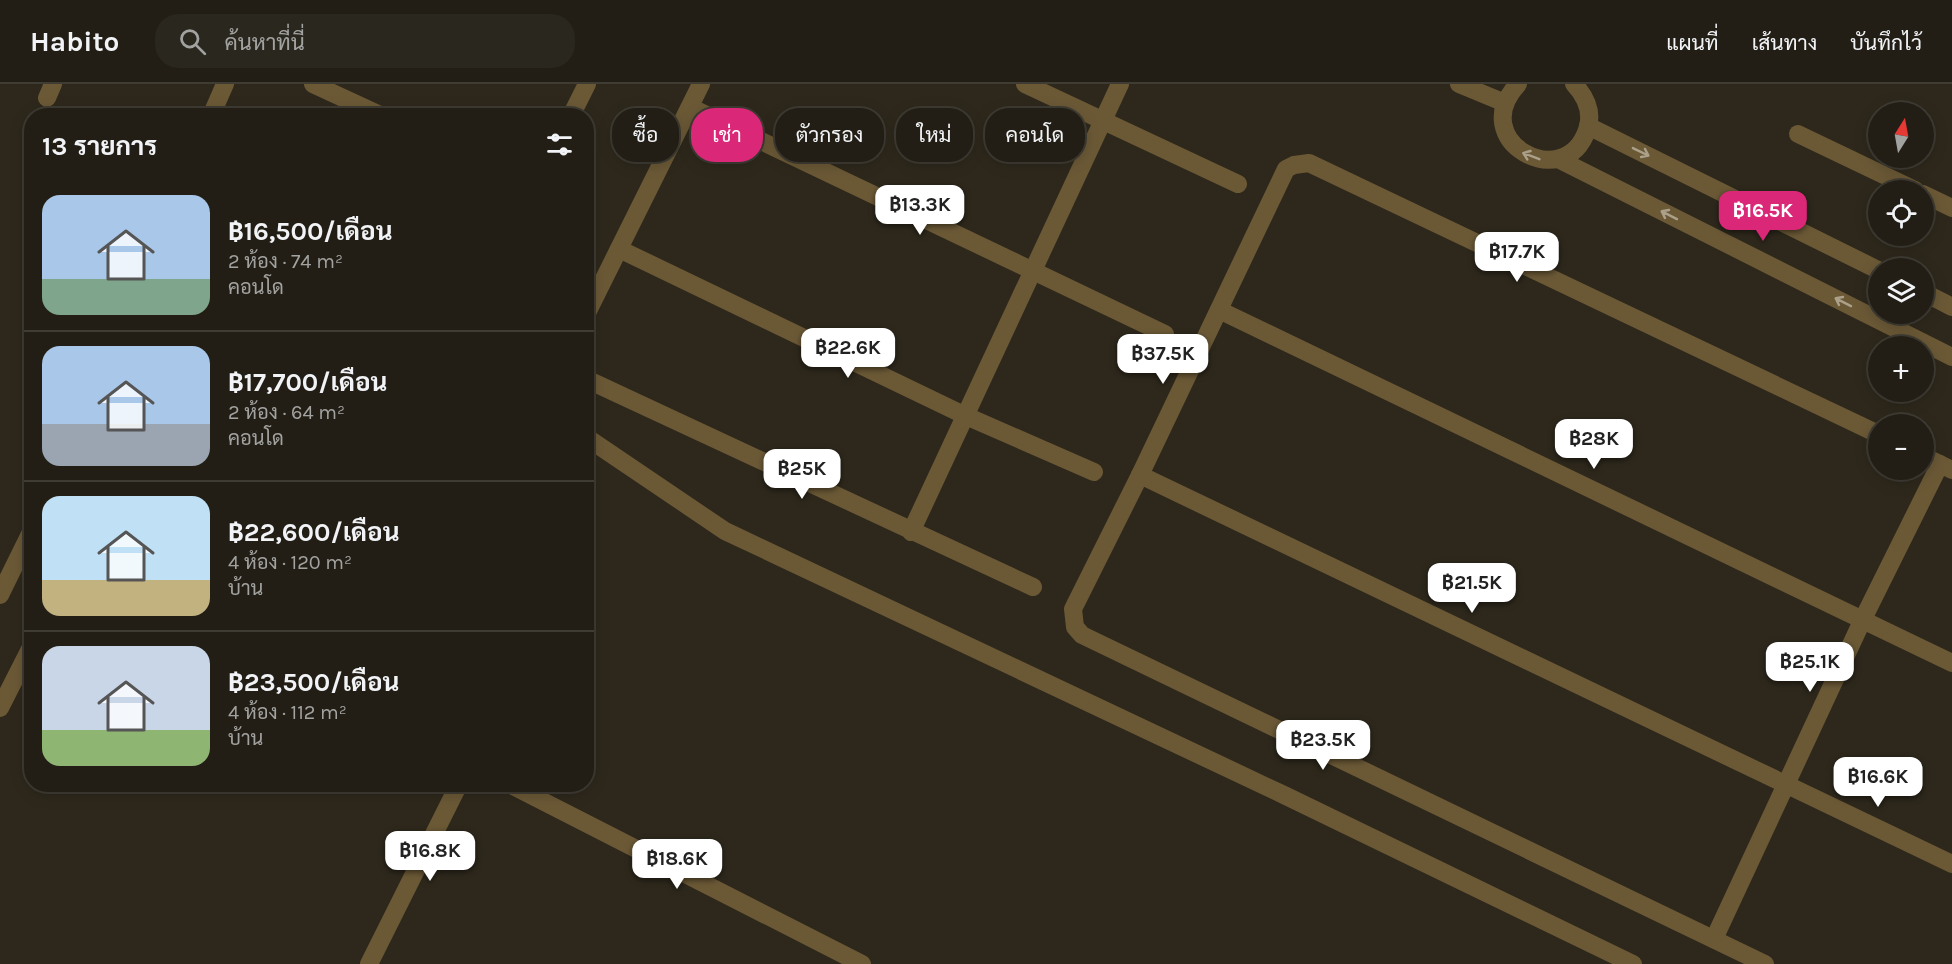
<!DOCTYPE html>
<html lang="th">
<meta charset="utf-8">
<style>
body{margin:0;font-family:Karla,Sarabun,sans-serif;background:#2a271e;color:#f1f3f6;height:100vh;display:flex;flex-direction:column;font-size:22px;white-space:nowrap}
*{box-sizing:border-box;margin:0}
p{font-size:20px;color:#a2a2a0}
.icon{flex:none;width:33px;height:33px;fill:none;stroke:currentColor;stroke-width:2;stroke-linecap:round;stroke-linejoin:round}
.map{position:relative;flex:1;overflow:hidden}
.side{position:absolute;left:24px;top:24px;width:570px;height:684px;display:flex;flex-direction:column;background:#221e15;border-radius:24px;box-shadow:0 3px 15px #0003,0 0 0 2px #3f3c34}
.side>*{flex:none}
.top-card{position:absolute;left:612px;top:24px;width:570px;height:54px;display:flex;gap:12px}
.needle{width:39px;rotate:11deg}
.buttons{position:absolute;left:1868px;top:18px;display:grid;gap:12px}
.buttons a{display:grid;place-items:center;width:66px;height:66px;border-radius:50%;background:#221e15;box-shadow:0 3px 15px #0003,0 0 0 2px #3f3c34;font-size:30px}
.price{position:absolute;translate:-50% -51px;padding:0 14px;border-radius:12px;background:#fff;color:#222;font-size:20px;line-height:39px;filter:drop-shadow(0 2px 3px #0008)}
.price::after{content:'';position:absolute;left:50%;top:36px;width:18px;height:14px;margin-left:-9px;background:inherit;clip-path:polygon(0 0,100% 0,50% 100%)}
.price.selected{background:#db2777;color:#fff}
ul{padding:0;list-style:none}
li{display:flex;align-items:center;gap:18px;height:150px;padding:0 18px}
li+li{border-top:2px solid #3f3c34}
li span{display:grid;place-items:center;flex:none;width:168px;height:120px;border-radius:18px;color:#555}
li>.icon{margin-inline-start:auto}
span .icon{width:72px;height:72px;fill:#fffc;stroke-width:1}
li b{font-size:26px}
h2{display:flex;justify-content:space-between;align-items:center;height:72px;padding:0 18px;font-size:26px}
.pill{padding:0 21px;border-radius:24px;background:#221e15;box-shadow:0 3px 15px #0003,0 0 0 2px #3f3c34;font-size:21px;line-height:54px}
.pill.selected{background:#db2777;color:#fff}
header{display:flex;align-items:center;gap:36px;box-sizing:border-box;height:84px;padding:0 30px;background:#221e15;border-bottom:2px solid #3f3c34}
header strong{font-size:28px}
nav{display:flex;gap:33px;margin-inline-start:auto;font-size:21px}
.search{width:420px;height:54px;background:#2a271e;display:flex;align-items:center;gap:15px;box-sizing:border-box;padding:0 21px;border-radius:24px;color:#a2a2a0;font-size:22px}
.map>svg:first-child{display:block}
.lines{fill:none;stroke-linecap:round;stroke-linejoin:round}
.minor{stroke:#6b5936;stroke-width:18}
.oneway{stroke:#aba08a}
</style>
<header>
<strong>Habito</strong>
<div class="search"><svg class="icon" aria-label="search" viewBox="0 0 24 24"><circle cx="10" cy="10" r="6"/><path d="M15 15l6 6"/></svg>ค้นหาที่นี่</div>
<nav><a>แผนที่</a><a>เส้นทาง</a><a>บันทึกไว้</a></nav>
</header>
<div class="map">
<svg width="1952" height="880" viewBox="0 0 1952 880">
<rect width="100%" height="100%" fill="#2e281c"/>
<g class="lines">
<!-- minor -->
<g class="minor">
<path d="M313 0 382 32"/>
<path d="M1025 0 1238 100"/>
<path d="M1459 0 1505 19"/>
<path d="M1518 0C1465 57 1565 111 1587 46 1593 29 1586 13 1574 0"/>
<path d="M47 14 53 0"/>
<path d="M690 23 1165 250"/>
<path d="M211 32 225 0"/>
<path d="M571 32 587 0"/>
<path d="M1588 42 1878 186"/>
<path d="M1798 50 1915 106"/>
<path d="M1558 75 1952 273"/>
<path d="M1923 110 1952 124"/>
<path d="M619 165 966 332 1094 388"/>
<path d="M1923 208 1952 223"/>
<path d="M1219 226 1952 579"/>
<path d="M586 231 701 0"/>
<path d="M586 295 1033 503"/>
<path d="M586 353 725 447 1284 711 1633 880"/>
<path d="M1923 372 1952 386"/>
<path d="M1140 391 1952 780"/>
<path d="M911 448 1120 0"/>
<path d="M0 511 32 446"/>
<path d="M0 624 32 561"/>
<path d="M509 700 862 880"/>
<path d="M1714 855 1863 535 1940 380"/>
<path d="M369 880 459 700"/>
<path d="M1765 880 1082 551 1075 543 1073 525 1140 391 1286 85 1294 81 1309 79 1878 350"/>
</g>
</g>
<!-- one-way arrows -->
<defs><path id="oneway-shaft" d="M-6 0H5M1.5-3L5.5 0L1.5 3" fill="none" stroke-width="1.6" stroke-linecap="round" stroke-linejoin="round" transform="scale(1.5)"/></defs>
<g class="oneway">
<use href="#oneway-shaft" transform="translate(1641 68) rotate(26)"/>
<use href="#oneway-shaft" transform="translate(1531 72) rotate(-159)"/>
<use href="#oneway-shaft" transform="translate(1669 131) rotate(-153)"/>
<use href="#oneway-shaft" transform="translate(1843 218) rotate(-153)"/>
</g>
</svg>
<div class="buttons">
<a><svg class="needle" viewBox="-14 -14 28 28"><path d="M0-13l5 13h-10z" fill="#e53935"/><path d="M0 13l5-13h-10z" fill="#a2a2a0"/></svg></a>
<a><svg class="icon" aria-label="locate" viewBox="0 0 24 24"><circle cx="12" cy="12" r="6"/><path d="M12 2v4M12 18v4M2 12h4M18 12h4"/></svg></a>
<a><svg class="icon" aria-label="layers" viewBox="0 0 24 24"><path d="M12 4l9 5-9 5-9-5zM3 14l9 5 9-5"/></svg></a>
<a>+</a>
<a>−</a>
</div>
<b class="price" style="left:920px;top:152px">฿13.3K</b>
<b class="price selected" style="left:1763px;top:158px">฿16.5K</b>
<b class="price" style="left:1517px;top:199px">฿17.7K</b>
<b class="price" style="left:848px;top:295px">฿22.6K</b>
<b class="price" style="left:1163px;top:301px">฿37.5K</b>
<b class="price" style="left:1594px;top:386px">฿28K</b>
<b class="price" style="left:802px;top:416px">฿25K</b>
<b class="price" style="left:1472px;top:530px">฿21.5K</b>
<b class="price" style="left:1810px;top:609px">฿25.1K</b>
<b class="price" style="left:1323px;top:687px">฿23.5K</b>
<b class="price" style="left:1878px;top:724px">฿16.6K</b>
<b class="price" style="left:430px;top:798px">฿16.8K</b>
<b class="price" style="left:677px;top:806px">฿18.6K</b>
<div class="top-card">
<a class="pill">ซื้อ</a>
<a class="pill selected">เช่า</a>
<a class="pill">ตัวกรอง</a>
<a class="pill">ใหม่</a>
<a class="pill">คอนโด</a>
</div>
<section class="side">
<h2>13 รายการ<svg class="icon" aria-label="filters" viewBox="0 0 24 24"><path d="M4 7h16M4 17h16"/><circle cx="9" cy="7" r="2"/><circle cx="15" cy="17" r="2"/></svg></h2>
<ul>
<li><span style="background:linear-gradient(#a9c7e8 70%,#7fa58c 0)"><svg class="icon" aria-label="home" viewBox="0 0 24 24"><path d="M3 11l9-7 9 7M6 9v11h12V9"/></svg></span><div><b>฿16,500/เดือน</b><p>2 ห้อง · 74 m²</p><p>คอนโด</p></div></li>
<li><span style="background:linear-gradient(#a9c7e8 65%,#9aa5b1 0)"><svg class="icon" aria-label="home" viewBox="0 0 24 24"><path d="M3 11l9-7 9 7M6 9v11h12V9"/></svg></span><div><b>฿17,700/เดือน</b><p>2 ห้อง · 64 m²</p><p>คอนโด</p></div></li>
<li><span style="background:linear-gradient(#bfe0f5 70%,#c2b280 0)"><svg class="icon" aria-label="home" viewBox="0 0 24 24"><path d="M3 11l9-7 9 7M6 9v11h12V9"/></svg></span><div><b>฿22,600/เดือน</b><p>4 ห้อง · 120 m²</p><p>บ้าน</p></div></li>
<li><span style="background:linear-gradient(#c9d6e8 70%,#8fb573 0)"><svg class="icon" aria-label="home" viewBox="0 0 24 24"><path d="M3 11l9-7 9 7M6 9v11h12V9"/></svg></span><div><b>฿23,500/เดือน</b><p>4 ห้อง · 112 m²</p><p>บ้าน</p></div></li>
</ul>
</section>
</div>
